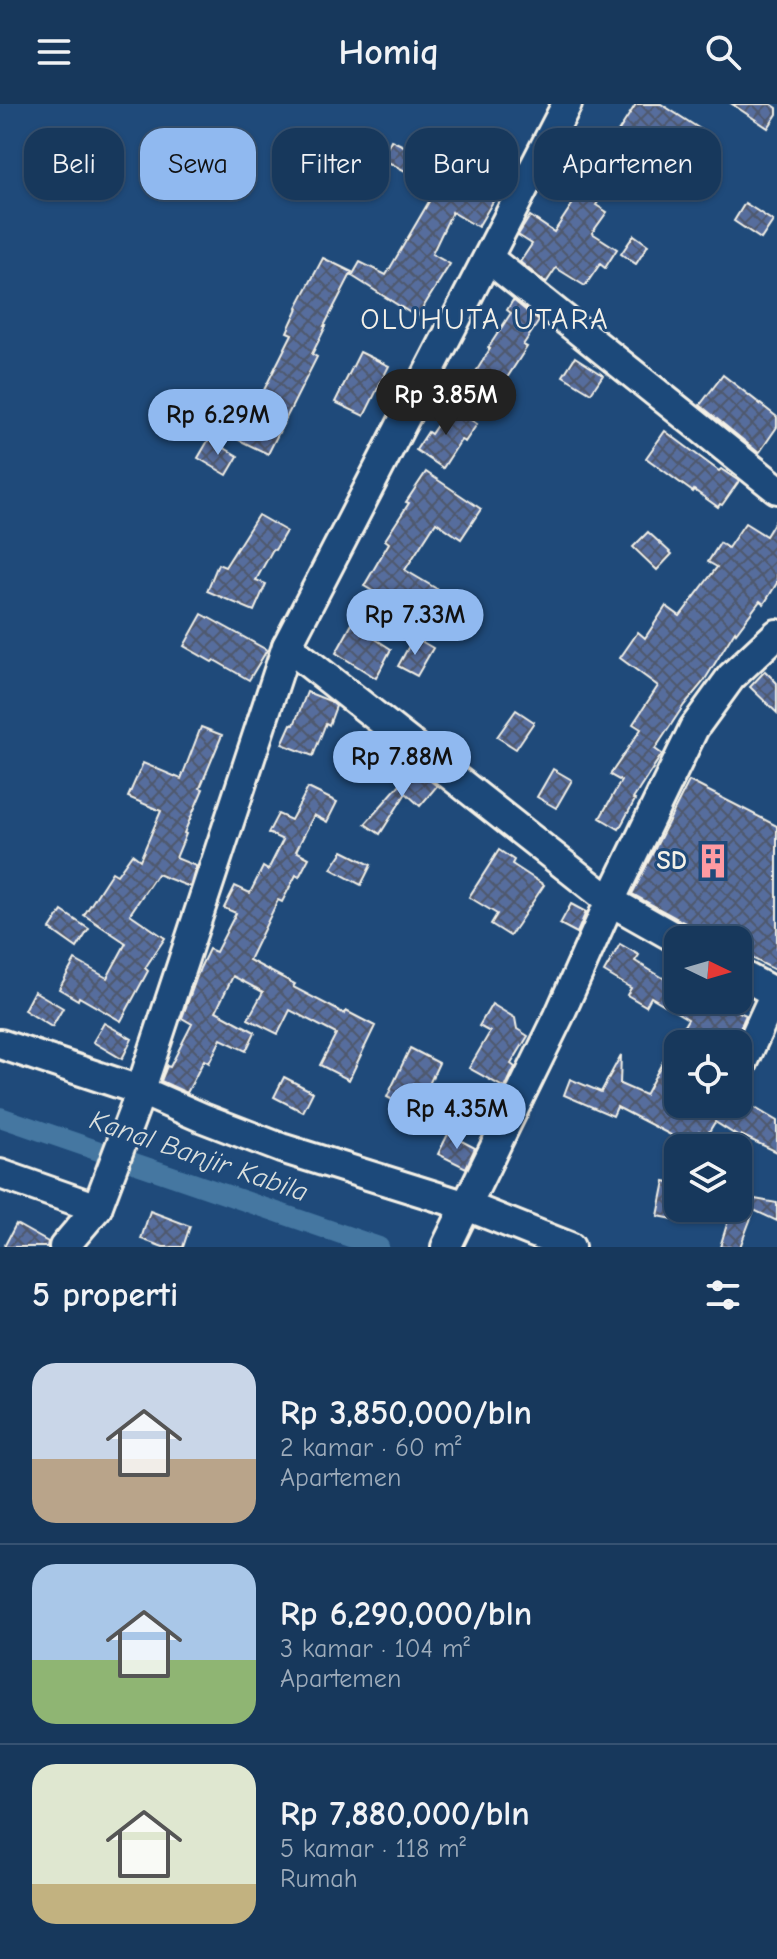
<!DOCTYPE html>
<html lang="id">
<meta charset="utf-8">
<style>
body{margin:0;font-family:"Comic Neue",sans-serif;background:#244365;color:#f1f3f6;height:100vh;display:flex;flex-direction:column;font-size:30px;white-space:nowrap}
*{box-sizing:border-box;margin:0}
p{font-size:26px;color:#9eacbb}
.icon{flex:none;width:44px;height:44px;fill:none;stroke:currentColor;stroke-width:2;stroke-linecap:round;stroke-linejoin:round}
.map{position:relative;height:1143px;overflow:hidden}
.sheet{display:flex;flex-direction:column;background:#17385c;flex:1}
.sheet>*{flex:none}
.hud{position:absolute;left:24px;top:24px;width:730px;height:72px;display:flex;gap:16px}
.needle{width:52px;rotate:95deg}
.tools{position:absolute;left:664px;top:822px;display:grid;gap:16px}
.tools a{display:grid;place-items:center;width:88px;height:88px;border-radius:16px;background:#17385c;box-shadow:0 2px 6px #0004,0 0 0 2px #365272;font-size:40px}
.price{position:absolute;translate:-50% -68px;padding:0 18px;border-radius:28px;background:#90b9f0;color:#111;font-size:26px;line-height:52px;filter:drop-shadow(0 2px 4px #0008)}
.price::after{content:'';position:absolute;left:50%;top:48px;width:24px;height:18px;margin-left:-12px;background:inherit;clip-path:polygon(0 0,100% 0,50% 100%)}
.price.current{background:#222;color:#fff}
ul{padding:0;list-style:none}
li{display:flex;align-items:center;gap:24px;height:200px;padding:0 32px}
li+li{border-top:2px solid #365272}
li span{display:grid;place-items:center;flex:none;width:224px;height:160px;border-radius:24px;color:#555}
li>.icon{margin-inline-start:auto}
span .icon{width:96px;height:96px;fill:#fffc;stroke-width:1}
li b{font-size:34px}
h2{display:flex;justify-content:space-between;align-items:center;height:96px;padding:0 32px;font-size:34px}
.pill{padding:0 28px;border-radius:24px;background:#17385c;box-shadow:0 2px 6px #0004,0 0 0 2px #365272;font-size:28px;line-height:72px}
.pill.current{background:#90b9f0;color:#111}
header{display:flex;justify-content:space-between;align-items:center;height:104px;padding:0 32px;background:#17385c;font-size:36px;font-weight:700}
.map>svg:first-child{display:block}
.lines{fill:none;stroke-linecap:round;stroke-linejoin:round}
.canal{stroke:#4477a1;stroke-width:20}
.building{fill:url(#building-cross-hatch);stroke:#f4f1e8;stroke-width:2}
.minor-casing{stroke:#f4f1e8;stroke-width:34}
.minor{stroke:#1f4a7a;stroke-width:28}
.labels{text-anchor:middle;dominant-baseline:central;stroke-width:6;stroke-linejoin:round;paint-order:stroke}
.poi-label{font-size:26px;font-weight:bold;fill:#f4f1e8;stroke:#1f4a7a;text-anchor:end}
.water-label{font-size:28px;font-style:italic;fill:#dadfdd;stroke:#1f4a7a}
.quarter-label{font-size:30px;letter-spacing:2px;fill:#f4f1e8;stroke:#1f4a7a}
</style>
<header><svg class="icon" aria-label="menu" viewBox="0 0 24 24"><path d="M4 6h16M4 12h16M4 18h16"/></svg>Homiq<svg class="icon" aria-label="search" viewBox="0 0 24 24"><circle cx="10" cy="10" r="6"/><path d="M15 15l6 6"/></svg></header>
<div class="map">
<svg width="777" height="1143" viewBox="0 0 777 1143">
<defs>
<pattern id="building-cross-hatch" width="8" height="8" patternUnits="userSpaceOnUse" patternTransform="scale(2)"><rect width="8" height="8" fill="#566d9d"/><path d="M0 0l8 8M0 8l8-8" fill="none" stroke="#4f596d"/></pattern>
</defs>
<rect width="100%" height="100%" fill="#1f4a7a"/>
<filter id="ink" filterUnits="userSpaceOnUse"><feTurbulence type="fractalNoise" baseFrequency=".0125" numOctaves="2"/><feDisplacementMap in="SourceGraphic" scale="16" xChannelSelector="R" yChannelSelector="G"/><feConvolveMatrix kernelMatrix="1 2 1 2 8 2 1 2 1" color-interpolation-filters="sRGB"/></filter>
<g filter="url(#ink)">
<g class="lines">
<!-- canal -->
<path class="canal" d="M0 1013 379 1143"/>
</g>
<!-- building -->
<g class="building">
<path d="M636 0H661L711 32 699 50 659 25 639 55 630 49 596 101 607 108 592 129 617 145 605 164 600 160 585 182 556 164 546 179 520 158 532 140 518 131 530 112 554 128 587 78 576 71 588 53 598 59Z"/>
<path d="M732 0H771L777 4V10L768 24Z"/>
<path d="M391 36 421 50 411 70 382 55Z"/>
<path d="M461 43 508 72 478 123 452 108 432 150 450 160 417 213 352 172 360 158 386 171Z"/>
<path d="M745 99 773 117 761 135 734 117Z"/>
<path d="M634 131 648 141 636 160 621 150Z"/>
<path d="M323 154 352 168 324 222H326L312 250 317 253 268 350 239 336 292 230 287 228 298 204 297 203Z"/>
<path d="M513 196 539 217 523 241 527 243 505 277 508 279 496 297 469 279 490 245 488 244 511 209 507 206Z"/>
<path d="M360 248 389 262 364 312 335 298Z"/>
<path d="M575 253 603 271 591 289 563 272Z"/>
<path d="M723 271 777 313V323L759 349 700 301Z"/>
<path d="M450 302 477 320 465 338 461 336 443 364 416 346 428 328 431 330Z"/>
<path d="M665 327 719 367 721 365 739 377 722 401 720 400 718 403 694 386 693 388 646 354Z"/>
<path d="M209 335 238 352 227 371 198 354Z"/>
<path d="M426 368 481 405 461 435 436 418 405 466 442 488 425 518 364 482 389 439 385 436 409 399 406 398Z"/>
<path d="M258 411 286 427 275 446 273 445 256 476 266 480 254 507 207 487 218 460 225 463Z"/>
<path d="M777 414V479L764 500 760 497 736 529 735 527 704 577 684 601 655 645 662 650 633 695 635 696 619 725 600 714 621 677 610 671 641 625 633 620 658 582 620 554 638 528 645 534 666 502 680 512 717 463 708 458 720 439 728 444 745 419 766 432Z"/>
<path d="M648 428 672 450 657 466 633 443Z"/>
<path d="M202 510 267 546 249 576 214 556 212 558 184 542Z"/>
<path d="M352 520 391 545 376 574 336 549Z"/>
<path d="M414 533 433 544 417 572 398 562Z"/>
<path d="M765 567 777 579V609L750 583Z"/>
<path d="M307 588 330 597 336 602 329 621 326 619 313 652 282 640 291 620 294 621Z"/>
<path d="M516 606 534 618 516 645 497 633Z"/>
<path d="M201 623 222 631 200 684 203 685 184 729 186 730 176 754 196 762 190 783 157 770 130 810 165 834 145 864 148 867 121 917 79 893 78 896 59 885 75 856 107 874 126 839 84 811 112 768 117 771 132 750 140 756 161 707 128 693 143 659 181 675Z"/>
<path d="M356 638 386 651 378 671 348 659Z"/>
<path d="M414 664 437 682 420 702 406 689 380 730 365 720Z"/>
<path d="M553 665 572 676 556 704 537 693Z"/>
<path d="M689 677 777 722V867L738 847V836H716L632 790Z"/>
<path d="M308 684 337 698 327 718 314 711 296 747 309 754 299 773 296 771 282 798 278 796 249 856 295 880 293 883 345 910 346 907 375 922 358 957 349 976 320 961 336 930 290 906 278 930 248 915 263 888 233 872 216 907 255 928 246 947 221 935 209 959 204 956 187 989 161 977 167 962 170 963 192 920 182 914 200 864 209 845 216 848 236 809 224 804 235 782 250 789 263 763 268 766 283 736 268 729 278 710 291 716Z"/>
<path d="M499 746 514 756 512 760 544 781 510 832 491 820 497 810 469 793Z"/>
<path d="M343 747 371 761 361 781 331 765Z"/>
<path d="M571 800 586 808 577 829 560 820Z"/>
<path d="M62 807 89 825 77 844 50 825Z"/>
<path d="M620 840 639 851 635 857 678 883V896H726L723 901 746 911 733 940 706 929 699 940H678V1000H718L738 1011V994L777 1017V1048L741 1031 739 1033 715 1018 707 1031 699 1027 691 1044H667L673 1032 617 1003 613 1012 564 991 570 975 601 988 621 951 620 980 645 991 662 959 688 915 651 893 646 902 627 891 631 884 604 868Z"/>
<path d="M34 887 63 904 52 923 24 906Z"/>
<path d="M492 900 515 914 517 925 528 932 511 960 515 963 505 984 469 964 490 928 479 922Z"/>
<path d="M104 919 132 935 122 955 93 938Z"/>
<path d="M410 944 439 959 416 1008 387 993Z"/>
<path d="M284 973 313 988 303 1008 274 993Z"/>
<path d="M448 1030 475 1044 466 1064 438 1050Z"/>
<path d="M665 1077 678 1080V1116L658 1112Z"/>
<path d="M738 1092 777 1099V1117L754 1106 740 1143H720L732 1104H738Z"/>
<path d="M150 1107 190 1122 183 1143H163L141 1135Z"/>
<path d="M16 1120 48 1138 47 1143H4Z"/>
</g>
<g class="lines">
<!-- minor casing -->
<g class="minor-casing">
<g id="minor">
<path d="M488 154 777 385"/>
<path d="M287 542 610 797 679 836"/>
<path d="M738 869 777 890"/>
<path d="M0 940 139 986 203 1014 281 1044 467 1102 570 1143"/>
<path d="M738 966 742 961 775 889"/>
<path d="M0 1070 97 1104"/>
<path d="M64 1143 97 1104 135 1003 287 542 567 0"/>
<path d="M446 1143 559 912 610 797 694 624 731 573 777 530"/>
</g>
</g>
<!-- minor -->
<use href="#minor" class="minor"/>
</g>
</g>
<!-- icons -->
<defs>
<g id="building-bare" transform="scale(2.76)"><path d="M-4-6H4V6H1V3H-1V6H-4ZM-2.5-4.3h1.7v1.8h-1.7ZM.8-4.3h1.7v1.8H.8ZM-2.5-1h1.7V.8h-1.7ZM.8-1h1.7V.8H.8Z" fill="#ff9aa2" stroke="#1f4a7a" stroke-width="2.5" paint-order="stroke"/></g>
</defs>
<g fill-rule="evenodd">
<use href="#building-bare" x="713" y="757"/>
</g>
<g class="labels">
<!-- poi labels -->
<g class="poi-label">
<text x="687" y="757">SD</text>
</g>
<!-- water labels -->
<g class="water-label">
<text transform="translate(199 1052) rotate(19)">Kanal Banjir Kabila</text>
</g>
<!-- quarter labels -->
<g class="quarter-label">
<text x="485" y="215">OLUHUTA UTARA</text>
</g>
</g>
</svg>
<div class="tools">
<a><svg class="needle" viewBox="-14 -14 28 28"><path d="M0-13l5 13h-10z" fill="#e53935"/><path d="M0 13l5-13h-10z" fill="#9eacbb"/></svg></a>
<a><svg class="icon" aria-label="locate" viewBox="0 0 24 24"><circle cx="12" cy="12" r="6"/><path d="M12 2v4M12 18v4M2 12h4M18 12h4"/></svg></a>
<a><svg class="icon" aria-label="layers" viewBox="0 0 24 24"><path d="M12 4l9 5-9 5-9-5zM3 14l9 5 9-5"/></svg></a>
</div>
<b class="price current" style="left:446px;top:333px">Rp 3.85M</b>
<b class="price" style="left:218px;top:353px">Rp 6.29M</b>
<b class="price" style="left:415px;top:553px">Rp 7.33M</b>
<b class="price" style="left:402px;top:695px">Rp 7.88M</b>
<b class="price" style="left:457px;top:1047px">Rp 4.35M</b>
<div class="hud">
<a class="pill">Beli</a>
<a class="pill current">Sewa</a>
<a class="pill">Filter</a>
<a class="pill">Baru</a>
<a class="pill">Apartemen</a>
</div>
</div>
<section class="sheet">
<h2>5 properti<svg class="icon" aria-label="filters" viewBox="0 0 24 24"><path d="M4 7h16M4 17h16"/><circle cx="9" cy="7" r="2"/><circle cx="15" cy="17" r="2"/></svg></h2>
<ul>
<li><span style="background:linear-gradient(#c9d6e8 60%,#b9a48a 0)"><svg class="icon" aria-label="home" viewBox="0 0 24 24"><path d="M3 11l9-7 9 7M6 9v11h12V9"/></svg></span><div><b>Rp 3,850,000/bln</b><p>2 kamar · 60 m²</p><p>Apartemen</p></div></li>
<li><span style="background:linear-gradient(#a9c7e8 60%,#8fb573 0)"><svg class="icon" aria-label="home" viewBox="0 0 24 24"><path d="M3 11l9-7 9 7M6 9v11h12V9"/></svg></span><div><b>Rp 6,290,000/bln</b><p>3 kamar · 104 m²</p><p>Apartemen</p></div></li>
<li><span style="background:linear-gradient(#dfe7d0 75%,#c2b280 0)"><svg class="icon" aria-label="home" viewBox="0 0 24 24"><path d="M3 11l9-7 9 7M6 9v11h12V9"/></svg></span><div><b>Rp 7,880,000/bln</b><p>5 kamar · 118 m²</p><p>Rumah</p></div></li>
</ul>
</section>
